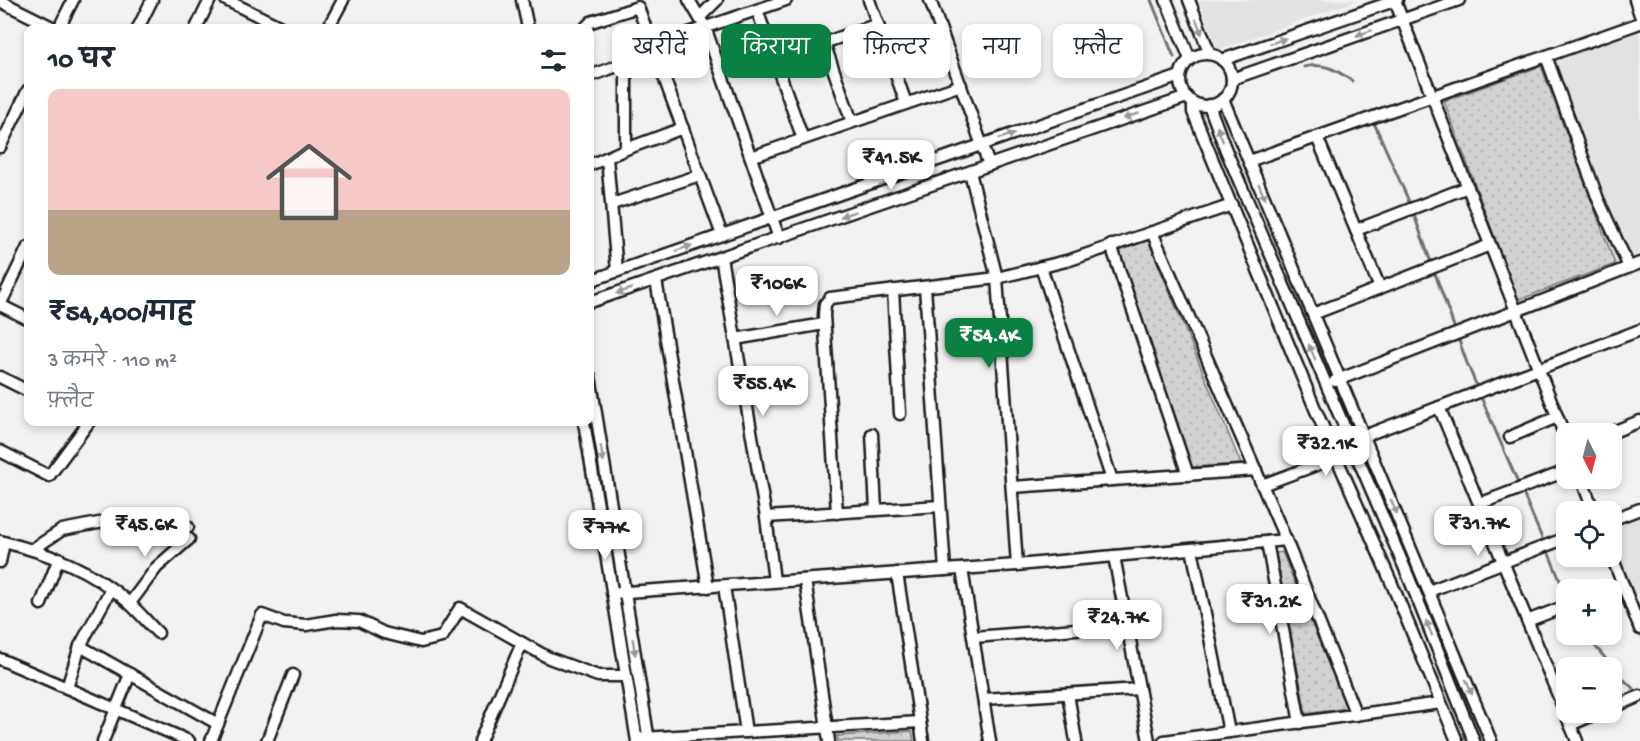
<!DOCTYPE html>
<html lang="hi">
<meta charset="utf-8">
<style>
body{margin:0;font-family:"Gochi Hand","Playpen Sans Deva",sans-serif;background:#f2f2f3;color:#1f2937;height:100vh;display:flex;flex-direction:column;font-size:22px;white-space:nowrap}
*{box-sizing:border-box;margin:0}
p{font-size:20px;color:#747a83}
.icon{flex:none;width:33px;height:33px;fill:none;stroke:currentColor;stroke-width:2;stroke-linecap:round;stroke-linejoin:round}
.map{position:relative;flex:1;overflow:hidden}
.details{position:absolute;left:24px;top:24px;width:570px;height:402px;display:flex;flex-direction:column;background:#fff;border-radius:12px;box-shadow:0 3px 9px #0003}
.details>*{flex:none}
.guide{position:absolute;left:612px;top:24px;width:570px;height:54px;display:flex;gap:12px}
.needle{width:39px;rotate:174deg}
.controls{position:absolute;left:1556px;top:423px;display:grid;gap:12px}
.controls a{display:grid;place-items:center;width:66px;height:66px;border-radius:12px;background:#fff;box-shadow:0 3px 9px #0003;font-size:30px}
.price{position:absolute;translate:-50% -51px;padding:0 14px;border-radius:12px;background:#fff;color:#222;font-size:20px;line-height:39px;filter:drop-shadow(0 2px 3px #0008)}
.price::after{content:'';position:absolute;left:50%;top:36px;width:18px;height:14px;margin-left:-9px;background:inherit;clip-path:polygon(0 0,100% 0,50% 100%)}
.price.selected{background:#0b8043;color:#fff}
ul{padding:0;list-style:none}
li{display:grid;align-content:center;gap:12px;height:318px;padding:0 24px}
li+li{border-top:2px solid #e0e1e3}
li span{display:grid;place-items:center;height:186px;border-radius:12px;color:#555}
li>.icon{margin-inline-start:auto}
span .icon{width:108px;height:108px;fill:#fffc;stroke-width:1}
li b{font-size:26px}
h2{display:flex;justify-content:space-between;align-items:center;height:72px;padding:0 24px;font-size:26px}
.tag{padding:0 21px;border-radius:12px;background:#fff;box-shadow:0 3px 9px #0003;font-size:21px;line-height:54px}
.tag.selected{background:#0b8043;color:#fff}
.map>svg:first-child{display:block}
.built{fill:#e2e2e2}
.grass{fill:url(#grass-dots);stroke:#777;stroke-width:1.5}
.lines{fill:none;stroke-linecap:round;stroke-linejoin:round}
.stream{stroke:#707070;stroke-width:3}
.minor-casing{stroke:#1c1c1c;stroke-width:15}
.minor{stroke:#fff;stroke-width:10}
.oneway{fill:#999}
</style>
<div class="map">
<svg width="1640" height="741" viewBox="0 0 1640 741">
<defs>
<pattern id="grass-dots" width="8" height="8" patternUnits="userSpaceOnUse" patternTransform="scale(1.5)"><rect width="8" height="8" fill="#d2d2d2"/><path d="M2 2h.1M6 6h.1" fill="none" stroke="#b4b4b4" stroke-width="1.8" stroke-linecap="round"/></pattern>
</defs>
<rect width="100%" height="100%" fill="#f2f2f2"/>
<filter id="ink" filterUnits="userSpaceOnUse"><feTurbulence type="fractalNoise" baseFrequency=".0167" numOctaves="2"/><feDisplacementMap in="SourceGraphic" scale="12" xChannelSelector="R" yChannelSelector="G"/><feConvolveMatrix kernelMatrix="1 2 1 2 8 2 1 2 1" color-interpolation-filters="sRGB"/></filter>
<g filter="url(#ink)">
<!-- built -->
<g class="built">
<path d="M1199 0H1359L1218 50Z"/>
<path d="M1638 32 1640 38V255L1615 264 1541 66Z"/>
<path d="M1640 516V592L1634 594 1611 535V528Z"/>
</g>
<!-- grass -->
<g class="grass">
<path d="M1541 66 1615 264 1518 300 1444 101Z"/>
<path d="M1148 240 1241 464 1190 467 1120 251Z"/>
<path d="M1282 552 1347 708 1306 714 1276 553Z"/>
<path d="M912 731 914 741H838L837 736Z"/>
</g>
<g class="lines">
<!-- stream -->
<g class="stream">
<path d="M1151 0 1174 57"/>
<path d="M1304 67C1323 62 1337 70 1352 81"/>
<path d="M1375 125 1411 206"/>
<path d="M1413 212 1467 363 1478 389"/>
<path d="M1480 395 1519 485"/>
<path d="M1522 491 1544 543"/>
<path d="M1547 549 1566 595"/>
<path d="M1585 634 1621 677 1639 694"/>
</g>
<!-- minor casing -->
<g class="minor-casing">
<g id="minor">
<path d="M226 0 283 28"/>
<path d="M522 0 528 28"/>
<path d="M689 0 705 27 779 238"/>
<path d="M869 0 906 103"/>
<path d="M930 0 989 165"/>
<path d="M1166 0 1190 59"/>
<path d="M1189 0 1210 54"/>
<path d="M1635 0 1640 15"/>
<path d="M0 1 54 28"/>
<path d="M1395 1 1566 439"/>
<path d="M757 10 803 139"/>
<path d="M700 17 717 0"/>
<path d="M59 28 73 0"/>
<path d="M138 28 152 0"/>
<path d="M196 28 210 0"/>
<path d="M328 28 343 0"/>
<path d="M585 28 591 22 638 7 722 235"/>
<path d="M824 43 852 122"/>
<path d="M653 45 786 0"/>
<circle cx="1206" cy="80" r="26"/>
<path d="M1546 56 1598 199 1629 267"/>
<path d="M775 60 878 24"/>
<path d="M1222 60 1397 0"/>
<path d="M590 76 655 52"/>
<path d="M1232 79 1459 0"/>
<path d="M1223 99 1491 741"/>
<path d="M1193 103V112L1316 411 1392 584 1457 741"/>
<path d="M1209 105 1225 148 1409 578 1474 741"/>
<path d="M1317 137 1380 288"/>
<path d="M0 147 28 90"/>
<path d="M626 149V62"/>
<path d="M751 157 961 85"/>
<path d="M607 158 617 271"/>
<path d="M1249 161 1640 23"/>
<path d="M590 165 626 149 683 128"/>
<path d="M970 172 997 278 1017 565"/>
<path d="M612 204 700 175"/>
<path d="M1356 230 1468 187"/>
<path d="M1152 232 1286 540 1356 715"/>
<path d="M1111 245 1188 475"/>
<path d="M721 257 766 517 774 581"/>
<path d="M1041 267 1112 480"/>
<path d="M656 280 708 587"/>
<path d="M590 283 595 279 1180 76"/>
<path d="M925 287 945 570"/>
<path d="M893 290 900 414"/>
<path d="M590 302 1187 97"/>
<path d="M0 305 28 247"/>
<path d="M0 305 28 319"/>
<path d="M1313 314 1490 245"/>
<path d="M735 339 824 324"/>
<path d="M590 376 649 741"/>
<path d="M0 377 28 391"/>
<path d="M1335 381 1640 263"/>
<path d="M1439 407 1577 741"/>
<path d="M584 422 637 741"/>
<path d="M872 434 876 510"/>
<path d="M1608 434 1640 421"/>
<path d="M1510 437 1557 417"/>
<path d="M0 451 49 476 89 422"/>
<path d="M1581 478 1594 512"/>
<path d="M1262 485 1354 451 1364 436 1640 330"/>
<path d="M1012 487 1256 470"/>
<path d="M1479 504 1566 471"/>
<path d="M837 513 824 315 825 304 830 298 997 278 1070 260 1232 205"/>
<path d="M766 517 940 506"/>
<path d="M1611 520 1640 509"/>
<path d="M0 541C48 553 92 569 129 603 139 612 148 623 158 633"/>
<path d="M1267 542 1300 723"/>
<path d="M33 549 62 530 130 517 170 516 188 527"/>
<path d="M1192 549 1229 732"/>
<path d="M1611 554 1640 629"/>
<path d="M1114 556 1149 741"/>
<path d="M0 562 4 542"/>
<path d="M962 569 990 741"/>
<path d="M897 573 923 741"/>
<path d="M805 580 829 741"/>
<path d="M724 586 746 732"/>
<path d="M1610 590 1623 585"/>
<path d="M1429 591 1566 538"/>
<path d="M612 593 1017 565 1286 540"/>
<path d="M130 603 157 567 189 539"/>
<path d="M41 604 59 558"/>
<path d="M1527 621 1566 606"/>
<path d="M974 637 1127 625"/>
<path d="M80 646 218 724"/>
<path d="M0 659 189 741"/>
<path d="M67 688 80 646 111 589"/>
<path d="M1068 694 1076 741"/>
<path d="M984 699 1139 689"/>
<path d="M1611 708 1640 696"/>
<path d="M1570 725 1600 712"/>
<path d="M642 738 920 722"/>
<path d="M103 741 130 674"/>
<path d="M211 741 262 615 284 623 306 625 336 620 359 621 384 633 421 642 442 637 460 608 549 658 598 676H626"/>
<path d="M267 741 293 675"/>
<path d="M480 741 522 643"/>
<path d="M1164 741 1441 703"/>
</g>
</g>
<!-- minor -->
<use href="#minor" class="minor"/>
</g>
<!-- one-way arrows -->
<defs><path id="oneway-solid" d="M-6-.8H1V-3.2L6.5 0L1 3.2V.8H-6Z" transform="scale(1.5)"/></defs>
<g class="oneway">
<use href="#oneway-solid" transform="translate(1199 27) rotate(69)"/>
<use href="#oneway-solid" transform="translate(1364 33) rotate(161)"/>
<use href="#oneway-solid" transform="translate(1278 41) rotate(-19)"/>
<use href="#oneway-solid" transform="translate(1131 116) rotate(161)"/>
<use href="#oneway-solid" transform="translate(1220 134) rotate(-111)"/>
<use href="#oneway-solid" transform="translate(1007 136) rotate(-19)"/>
<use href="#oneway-solid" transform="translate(1262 192) rotate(67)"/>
<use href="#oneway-solid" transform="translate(848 214) rotate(161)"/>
<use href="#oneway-solid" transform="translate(684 248) rotate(-19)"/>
<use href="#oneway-solid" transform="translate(624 291) rotate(161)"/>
<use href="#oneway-solid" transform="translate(1312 352) rotate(-113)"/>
<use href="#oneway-solid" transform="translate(602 454) rotate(81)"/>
<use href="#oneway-solid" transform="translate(1394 507) rotate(67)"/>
<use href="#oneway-solid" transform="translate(1429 628) rotate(-112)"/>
<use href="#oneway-solid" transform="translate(634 647) rotate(81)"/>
<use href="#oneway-solid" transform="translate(1469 687) rotate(67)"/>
</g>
</g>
</svg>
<div class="controls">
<a><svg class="needle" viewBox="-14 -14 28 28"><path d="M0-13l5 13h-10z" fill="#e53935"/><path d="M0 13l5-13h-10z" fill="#747a83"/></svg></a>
<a><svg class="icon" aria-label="locate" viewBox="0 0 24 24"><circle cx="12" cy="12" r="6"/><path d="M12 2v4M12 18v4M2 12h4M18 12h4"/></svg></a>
<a>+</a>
<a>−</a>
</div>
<b class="price" style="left:891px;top:191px">₹41.5K</b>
<b class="price" style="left:777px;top:317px">₹106K</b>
<b class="price selected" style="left:989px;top:369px">₹54.4K</b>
<b class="price" style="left:763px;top:417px">₹55.4K</b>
<b class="price" style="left:1326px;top:477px">₹32.1K</b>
<b class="price" style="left:1478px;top:557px">₹31.7K</b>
<b class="price" style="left:145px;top:558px">₹45.6K</b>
<b class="price" style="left:605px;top:561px">₹77K</b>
<b class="price" style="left:1270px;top:635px">₹31.2K</b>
<b class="price" style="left:1117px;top:651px">₹24.7K</b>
<div class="guide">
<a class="tag">खरीदें</a>
<a class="tag selected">किराया</a>
<a class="tag">फ़िल्टर</a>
<a class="tag">नया</a>
<a class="tag">फ़्लैट</a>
</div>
<section class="details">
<h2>10 घर<svg class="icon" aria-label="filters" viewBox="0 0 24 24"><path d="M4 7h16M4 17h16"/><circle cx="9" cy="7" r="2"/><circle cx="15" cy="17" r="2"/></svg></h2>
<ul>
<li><span style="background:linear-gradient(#f6c9c9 65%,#b9a48a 0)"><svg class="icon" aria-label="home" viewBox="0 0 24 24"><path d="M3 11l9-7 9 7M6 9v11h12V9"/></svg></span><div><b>₹54,400/माह</b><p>3 कमरे · 110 m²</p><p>फ़्लैट</p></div></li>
</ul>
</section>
</div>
